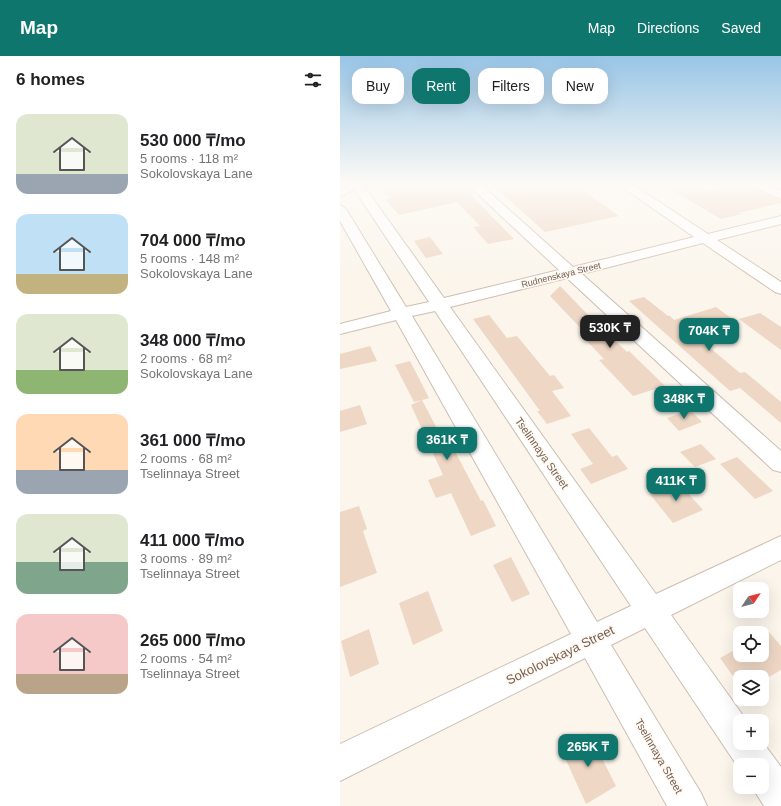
<!DOCTYPE html>
<meta charset="utf-8">
<style>
body{margin:0;font-family:Arial,sans-serif;background:#f2f2f2;color:#202124;height:100vh;display:flex;flex-direction:column;font-size:15px;white-space:nowrap}
*{box-sizing:border-box;margin:0}
p{font-size:13px;color:#757577}
.icon{flex:none;width:22px;height:22px;fill:none;stroke:currentColor;stroke-width:2;stroke-linecap:round;stroke-linejoin:round}
.map{position:relative;flex:1;overflow:hidden}
.drawer{display:flex;flex-direction:column;background:#fff;width:340px}
.drawer>*{flex:none}
.hud{position:absolute;left:12px;top:12px;width:369px;height:36px;display:flex;gap:8px}
.needle{width:26px;rotate:55deg}
.controls{position:absolute;left:393px;top:526px;display:grid;gap:8px}
.controls a{display:grid;place-items:center;width:36px;height:36px;border-radius:8px;background:#fff;box-shadow:0 4px 16px #0002;font-size:20px}
.price{position:absolute;translate:-50% -34px;padding:0 9px;border-radius:8px;background:#0f766e;color:#fff;font-size:13px;line-height:26px;filter:drop-shadow(0 1px 2px #0008)}
.price::after{content:'';position:absolute;left:50%;top:24px;width:12px;height:9px;margin-left:-6px;background:inherit;clip-path:polygon(0 0,100% 0,50% 100%)}
.price.current{background:#222;color:#fff}
ul{padding:0;list-style:none}
li{display:flex;align-items:center;gap:12px;height:100px;padding:0 16px}
li span{display:grid;place-items:center;flex:none;width:112px;height:80px;border-radius:12px;color:#555}
li>.icon{margin-inline-start:auto}
span .icon{width:48px;height:48px;fill:#fffc;stroke-width:1}
li b{font-size:17px}
h2{display:flex;justify-content:space-between;align-items:center;height:48px;padding:0 16px;font-size:17px}
.tag{padding:0 14px;border-radius:12px;background:#fff;box-shadow:0 4px 16px #0002;font-size:14px;line-height:36px}
.tag.current{background:#0f766e;color:#fff}
header{display:flex;align-items:center;gap:24px;box-sizing:border-box;height:56px;padding:0 20px;background:#0f766e;color:#fff}
header strong{font-size:19px}
nav{display:flex;gap:22px;margin-inline-start:auto;font-size:14px}
main{display:flex;flex:1;min-height:0}
.map>svg:first-child{display:block}
.building{fill:#eed7c5}
.lines{fill:none;stroke-linecap:round;stroke-linejoin:round}
.minor-casing{stroke:#cdbeb2;stroke-width:2}
.minor{fill:#fff;fill-rule:evenodd}
.labels{text-anchor:middle;dominant-baseline:central;stroke-width:3.5;stroke-linejoin:round;paint-order:stroke}
.far-street-label{font-size:9px;fill:#755e50;stroke:#fef9f2}
.street-label{font-size:11px;fill:#755e50;stroke:#fef9f2}
.near-street-label{font-size:13px;fill:#755e50;stroke:#fef9f2}
</style>
<header>
<strong>Map</strong>
<nav><a>Map</a><a>Directions</a><a>Saved</a></nav>
</header>
<main>
<section class="drawer">
<h2>6 homes<svg class="icon" aria-label="filters" viewBox="0 0 24 24"><path d="M4 7h16M4 17h16"/><circle cx="9" cy="7" r="2"/><circle cx="15" cy="17" r="2"/></svg></h2>
<ul>
<li><span style="background:linear-gradient(#dfe7d0 75%,#9aa5b1 0)"><svg class="icon" aria-label="home" viewBox="0 0 24 24"><path d="M3 11l9-7 9 7M6 9v11h12V9"/></svg></span><div><b>530 000 ₸/mo</b><p>5 rooms · 118 m²</p><p>Sokolovskaya Lane</p></div></li>
<li><span style="background:linear-gradient(#bfe0f5 75%,#c2b280 0)"><svg class="icon" aria-label="home" viewBox="0 0 24 24"><path d="M3 11l9-7 9 7M6 9v11h12V9"/></svg></span><div><b>704 000 ₸/mo</b><p>5 rooms · 148 m²</p><p>Sokolovskaya Lane</p></div></li>
<li><span style="background:linear-gradient(#dfe7d0 70%,#8fb573 0)"><svg class="icon" aria-label="home" viewBox="0 0 24 24"><path d="M3 11l9-7 9 7M6 9v11h12V9"/></svg></span><div><b>348 000 ₸/mo</b><p>2 rooms · 68 m²</p><p>Sokolovskaya Lane</p></div></li>
<li><span style="background:linear-gradient(#ffd9b3 70%,#9aa5b1 0)"><svg class="icon" aria-label="home" viewBox="0 0 24 24"><path d="M3 11l9-7 9 7M6 9v11h12V9"/></svg></span><div><b>361 000 ₸/mo</b><p>2 rooms · 68 m²</p><p>Tselinnaya Street</p></div></li>
<li><span style="background:linear-gradient(#dfe7d0 60%,#7fa58c 0)"><svg class="icon" aria-label="home" viewBox="0 0 24 24"><path d="M3 11l9-7 9 7M6 9v11h12V9"/></svg></span><div><b>411 000 ₸/mo</b><p>3 rooms · 89 m²</p><p>Tselinnaya Street</p></div></li>
<li><span style="background:linear-gradient(#f6c9c9 75%,#b9a48a 0)"><svg class="icon" aria-label="home" viewBox="0 0 24 24"><path d="M3 11l9-7 9 7M6 9v11h12V9"/></svg></span><div><b>265 000 ₸/mo</b><p>2 rooms · 54 m²</p><p>Tselinnaya Street</p></div></li>
</ul>
</section>
<div class="map">
<svg width="441" height="750" viewBox="0 0 441 750">
<rect width="100%" height="100%" fill="#fbf5eb"/>
<!-- building -->
<g class="building">
<path d="M73 126H124L134 136 131 139 174 183 148 188 133 171 140 170 117 146 59 159 45 143 51 142 38 132Z"/>
<path d="M149 126H211V130L232 126 279 160 205 176Z"/>
<path d="M318 126H344L362 136 407 126 409 130 441 144V147L399 157 402 158 381 163Z"/>
<path d="M90 181 103 198 86 202 74 185Z"/>
<path d="M220 230 248 259 287 296 289 295 325 330 293 340 259 304 264 303 245 283 250 282 210 240Z"/>
<path d="M304 241 328 260H330L334 264 376 251 391 262 350 275 400 317 405 316 441 346V367L400 332 390 335 289 245Z"/>
<path d="M420 257 441 271V294L399 263Z"/>
<path d="M149 259 167 282 177 280 210 320 214 319 224 332 212 335 231 360 207 368 197 355H200L133 263Z"/>
<path d="M30 290 37 305 0 313V298Z"/>
<path d="M70 305 89 342 82 344 103 384 108 382 141 445 143 444 156 470 131 480 111 437 96 442 88 424 103 419 71 349 82 344 74 346 55 309Z"/>
<path d="M20 349 27 368 0 376V355Z"/>
<path d="M350 354 362 366 339 375 327 362Z"/>
<path d="M249 372 272 401 277 399 288 413 251 428 240 413 253 408 231 378Z"/>
<path d="M361 388 376 403 355 411 340 396Z"/>
<path d="M397 401 433 435 415 443 380 408Z"/>
<path d="M338 426 363 454 333 467 309 437Z"/>
<path d="M19 450 27 473 23 475 37 517 0 531V456Z"/>
<path d="M171 501 190 538 172 546 153 509Z"/>
<path d="M88 535 103 575 73 589 59 547Z"/>
<path d="M29 573 39 608 10 621 1 585Z"/>
<path d="M429 576 441 590V614L422 625V621H400V630L380 602 400 591V599H422V579Z"/>
<path d="M249 677 276 730 246 748 221 693Z"/>
</g>
<g class="lines">
<!-- minor casing -->
<g class="minor-casing">
<g id="minor">
<path d="M7 126H21L104 242 219 214 125 126H138L233 211 354 181 275 126H289L368 178 441 160V168L377 184 441 226V238L435 236 363 187 242 218 441 395V416L433 414 227 222 110 251 316 538 441 480V504L331 559 407 665H400V687H422V685L441 711V750H424L412 731H422V709H400V714L305 572 271 589 361 737 367 750H327L245 602 0 725V688L231 578 56 264 0 278V268L51 255 0 165V149L6 153 66 251 89 246 14 133 0 141V131ZM95 255 291 550 257 566 72 260Z"/>
<path d="M408 126H424L441 134V143L410 129Z"/>
</g>
</g>
<!-- minor -->
<use href="#minor" class="minor"/>
</g>
<!-- sky -->
<linearGradient id="sky" x2="0" y2="1"><stop stop-color="#98c5e6"/><stop offset="0.55" stop-color="#fdfaf6"/><stop offset="1" stop-color="#fdfaf6" stop-opacity="0"/></linearGradient>
<rect width="441" height="231" fill="url(#sky)"/>
<g class="labels">
<!-- far-street labels -->
<g class="far-street-label">
<text transform="translate(221 219) rotate(-14)">Rudnenskaya Street</text>
</g>
<!-- street labels -->
<g class="street-label">
<text transform="translate(202 397) rotate(55)">Tselinnaya Street</text>
<text transform="translate(319 700) rotate(60)">Tselinnaya Street</text>
</g>
<!-- near-street labels -->
<g class="near-street-label">
<text transform="translate(220 599) rotate(-26)">Sokolovskaya Street</text>
</g>
</g>
</svg>
<div class="controls">
<a><svg class="needle" viewBox="-14 -14 28 28"><path d="M0-13l5 13h-10z" fill="#e53935"/><path d="M0 13l5-13h-10z" fill="#757577"/></svg></a>
<a><svg class="icon" aria-label="locate" viewBox="0 0 24 24"><circle cx="12" cy="12" r="6"/><path d="M12 2v4M12 18v4M2 12h4M18 12h4"/></svg></a>
<a><svg class="icon" aria-label="layers" viewBox="0 0 24 24"><path d="M12 4l9 5-9 5-9-5zM3 14l9 5 9-5"/></svg></a>
<a>+</a>
<a>−</a>
</div>
<b class="price current" style="left:270px;top:293px">530K ₸</b>
<b class="price" style="left:369px;top:296px">704K ₸</b>
<b class="price" style="left:344px;top:364px">348K ₸</b>
<b class="price" style="left:107px;top:405px">361K ₸</b>
<b class="price" style="left:336px;top:446px">411K ₸</b>
<b class="price" style="left:248px;top:712px">265K ₸</b>
<div class="hud">
<a class="tag">Buy</a>
<a class="tag current">Rent</a>
<a class="tag">Filters</a>
<a class="tag">New</a>
</div>
</div>
</main>
